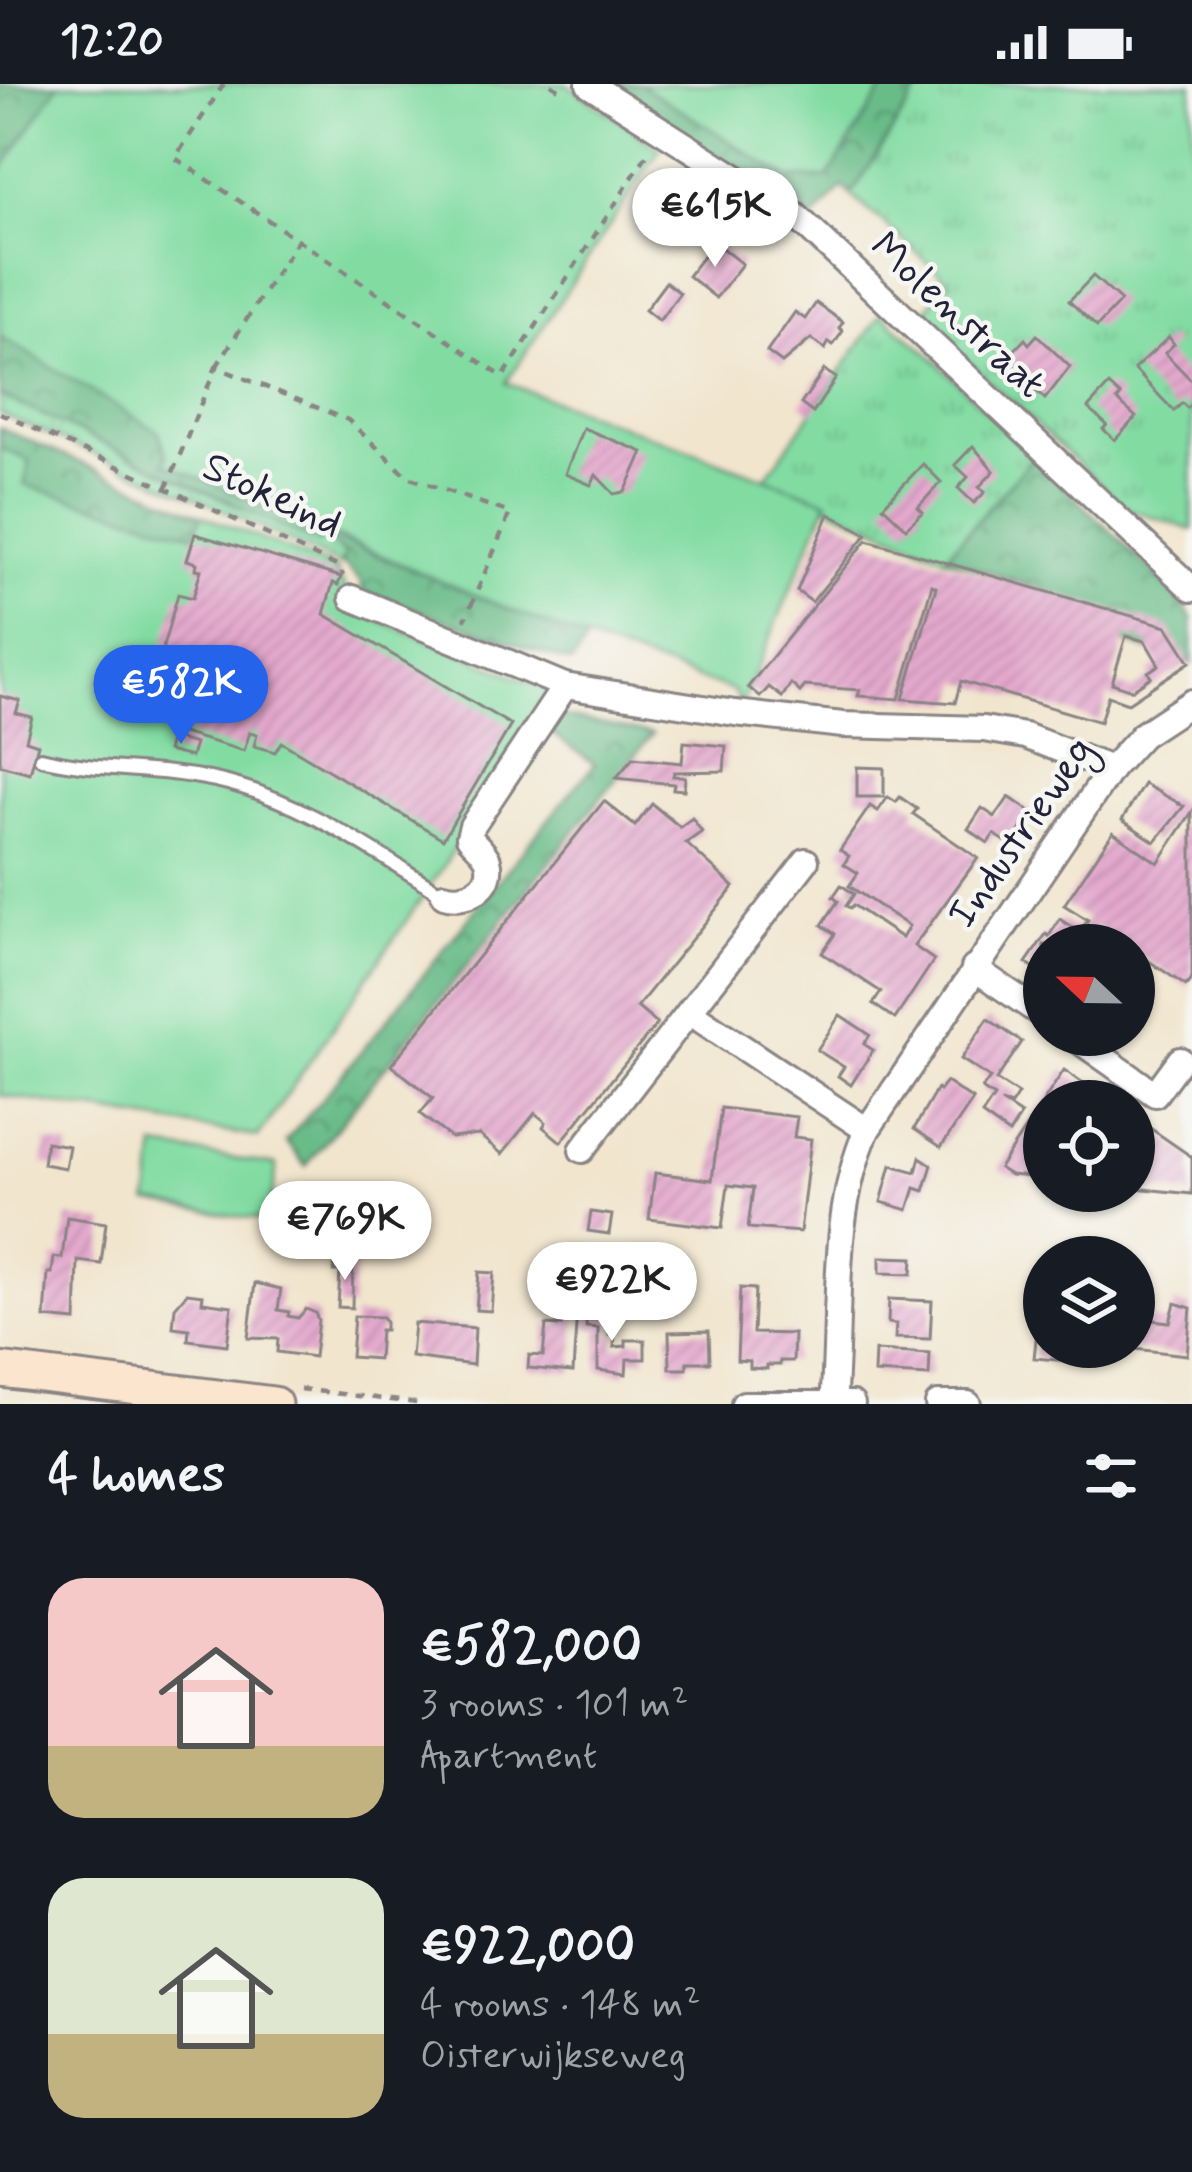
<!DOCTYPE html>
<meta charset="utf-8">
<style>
body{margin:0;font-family:Mynerve,sans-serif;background:#242831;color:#f1f3f6;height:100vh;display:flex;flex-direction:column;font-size:45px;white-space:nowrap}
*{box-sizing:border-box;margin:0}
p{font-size:39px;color:#9ea1a6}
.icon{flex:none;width:66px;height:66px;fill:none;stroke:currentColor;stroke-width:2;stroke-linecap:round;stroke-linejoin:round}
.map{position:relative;height:1320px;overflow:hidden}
.panel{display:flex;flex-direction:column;background:#171b24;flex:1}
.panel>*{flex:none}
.needle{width:78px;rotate:292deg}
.controls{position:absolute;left:1023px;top:840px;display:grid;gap:24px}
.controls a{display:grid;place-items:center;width:132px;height:132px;border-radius:50%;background:#171b24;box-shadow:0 3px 9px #0004;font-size:60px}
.price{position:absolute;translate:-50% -102px;padding:0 27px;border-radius:42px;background:#fff;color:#222;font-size:39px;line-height:78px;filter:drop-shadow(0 3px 6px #0008)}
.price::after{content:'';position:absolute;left:50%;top:72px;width:36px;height:27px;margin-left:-18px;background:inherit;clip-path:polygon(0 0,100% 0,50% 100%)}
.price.selected{background:#2563eb;color:#fff}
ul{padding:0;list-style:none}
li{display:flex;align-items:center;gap:36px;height:300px;padding:0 48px}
li span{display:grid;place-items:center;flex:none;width:336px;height:240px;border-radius:36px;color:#555}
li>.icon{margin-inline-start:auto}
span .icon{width:144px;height:144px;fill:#fffc;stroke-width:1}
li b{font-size:51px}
h2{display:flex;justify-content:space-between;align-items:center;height:144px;padding:0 48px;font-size:51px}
.status{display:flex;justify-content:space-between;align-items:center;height:84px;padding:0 60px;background:#171b24;direction:ltr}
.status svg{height:33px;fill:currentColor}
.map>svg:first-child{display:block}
.grass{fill:url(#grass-tufts);stroke:#527f6e;stroke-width:3}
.forest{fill:url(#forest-crowns);stroke:#466f62;stroke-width:3}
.pitch{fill:#82dca2;stroke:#527f6e;stroke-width:3}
.building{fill:url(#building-hatch);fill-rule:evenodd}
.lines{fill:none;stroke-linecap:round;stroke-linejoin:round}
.lane-casing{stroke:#8a8484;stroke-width:18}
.street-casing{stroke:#8a8484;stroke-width:30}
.secondary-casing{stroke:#8a8484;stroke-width:39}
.path{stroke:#8a8484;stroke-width:4.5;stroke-dasharray:9 9;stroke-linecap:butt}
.lane{stroke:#fff;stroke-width:12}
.street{stroke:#fff;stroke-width:24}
.secondary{stroke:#fce5cf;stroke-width:33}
.labels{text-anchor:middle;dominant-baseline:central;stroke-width:9;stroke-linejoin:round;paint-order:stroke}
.street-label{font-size:42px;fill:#22223b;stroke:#f6f6f2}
</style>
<div class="status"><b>12:20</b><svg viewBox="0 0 49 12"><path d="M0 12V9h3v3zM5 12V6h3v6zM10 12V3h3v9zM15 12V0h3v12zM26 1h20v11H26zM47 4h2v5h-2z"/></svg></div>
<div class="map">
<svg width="1192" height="1320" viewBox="0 0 1192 1320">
<defs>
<pattern id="grass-tufts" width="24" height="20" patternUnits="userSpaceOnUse" patternTransform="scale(3)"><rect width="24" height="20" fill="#82dca2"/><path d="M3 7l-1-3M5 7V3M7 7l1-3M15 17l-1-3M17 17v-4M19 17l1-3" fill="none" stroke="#70bc8c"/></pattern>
<pattern id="forest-crowns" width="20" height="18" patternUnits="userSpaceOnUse" patternTransform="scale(3)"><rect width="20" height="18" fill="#69bc88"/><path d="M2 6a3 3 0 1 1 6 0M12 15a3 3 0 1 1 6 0" fill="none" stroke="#569870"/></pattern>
<pattern id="building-hatch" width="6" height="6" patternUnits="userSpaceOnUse" patternTransform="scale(3)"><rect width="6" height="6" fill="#e4a9cd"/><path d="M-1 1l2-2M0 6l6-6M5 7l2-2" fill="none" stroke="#c391b1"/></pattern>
</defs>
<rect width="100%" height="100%" fill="#f6f6f2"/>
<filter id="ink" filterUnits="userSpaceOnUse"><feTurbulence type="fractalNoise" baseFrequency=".00833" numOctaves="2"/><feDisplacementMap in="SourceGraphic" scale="24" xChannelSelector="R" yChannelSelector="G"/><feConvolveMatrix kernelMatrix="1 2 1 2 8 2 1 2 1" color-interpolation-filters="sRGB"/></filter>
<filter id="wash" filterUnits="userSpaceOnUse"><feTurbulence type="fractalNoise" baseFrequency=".004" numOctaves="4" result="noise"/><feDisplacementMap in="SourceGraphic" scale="48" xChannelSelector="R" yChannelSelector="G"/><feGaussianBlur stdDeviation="2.7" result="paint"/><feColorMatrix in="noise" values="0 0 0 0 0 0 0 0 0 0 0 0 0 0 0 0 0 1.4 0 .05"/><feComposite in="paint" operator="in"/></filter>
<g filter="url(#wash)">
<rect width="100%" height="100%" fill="#f1e5cd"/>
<!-- grass -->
<g class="grass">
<path d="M922 0H1192V446L1126 424 920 233 950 198 850 110Z"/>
<path d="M881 230 931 272 1033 373 945 473 765 395Z"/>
<path d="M0 311 318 459 317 447 346 471 343 482 213 421 0 330Z"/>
</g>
<!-- forest -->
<g class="forest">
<path d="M0 0H59L0 89Z"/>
<path d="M608 0H640L789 95 828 93 886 0H922L857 102 850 110 842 103 813 136Z"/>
<path d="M0 252 159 348 167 372 165 379 317 447 587 556 572 579 362 508 361 498 341 478 345 471 319 448V460L0 311Z"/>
<path d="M0 344 202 431 195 451 23 401 29 377 0 364Z"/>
<path d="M1033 373 1165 499 1192 534V580L1120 557 1127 535 945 473Z"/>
<path d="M556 631 652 650 306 1082 286 1057C393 935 489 803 595 680L547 646Z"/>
</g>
<!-- pitch -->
<g class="pitch">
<path d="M59 0H567L660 65 506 299 828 417 741 622 734 607 587 556 471 510 164 379 167 372 159 348 0 252V89Z"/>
<path d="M640 0H886L828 93 789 95Z"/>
<path d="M0 364 30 377 24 401 194 451 202 431 336 485 353 525 549 606 445 780 258 1053 0 1011Z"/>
<path d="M156 1063 277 1081 268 1137 148 1118Z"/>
</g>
<g id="blocks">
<!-- building -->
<g class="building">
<path d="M714 158 742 180 716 214 688 192Z"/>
<path d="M1093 192 1121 217 1097 243 1069 217Z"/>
<path d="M666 198 680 209 659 237 645 226Z"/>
<path d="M816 219 843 238 839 244 843 247 833 261 829 258 825 265 811 255 782 279 767 268 795 228 805 235Z"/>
<path d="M1037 251 1070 283 1045 315 1004 277 1025 255 1029 260Z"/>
<path d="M1169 253 1174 260 1165 269 1192 297V319L1187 324 1182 319 1174 327 1134 285Z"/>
<path d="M824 286 836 294 813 329 801 320Z"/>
<path d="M1109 301 1121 312 1117 316 1136 333 1115 356 1103 345 1107 341 1088 324Z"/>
<path d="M583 344 643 368 625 408 614 410 596 391 591 401 565 390Z"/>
<path d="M973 362 994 387 979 403 985 408 974 419 958 404 968 393 955 381Z"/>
<path d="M923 380 941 398 918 423 923 428 906 444 883 422Z"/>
<path d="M829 430 867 450 812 518 797 507Z"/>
<path d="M195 450 341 493 338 501 333 499 324 530 511 641 443 755 281 658 275 668 254 662 257 650 250 648 244 667 157 642 165 613 150 608 178 510 193 514 201 486 196 485 197 479 187 476Z"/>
<path d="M867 456 1167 542 1190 578 1128 619 1108 612 1100 638 961 597 955 619 903 615 936 503 932 501 899 615 858 612 860 606 805 602 800 608 791 600 782 613 769 603 760 613 748 603ZM1126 552 1145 557 1159 581 1148 588 1151 593 1132 606 1112 599Z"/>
<path d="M0 612 20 617 16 629 32 633 26 656 38 660 30 689 0 681Z"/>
<path d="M171 653 195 660 191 673 167 667Z"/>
<path d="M684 658 726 662 724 687 674 688 673 692 685 693 684 706 673 705 674 700 616 694 633 674 682 679Z"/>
<path d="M857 683 884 684V713H857Z"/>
<path d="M1144 700 1184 722 1155 758 1122 736Z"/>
<path d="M888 713 896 718 900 713 917 725 913 730 978 774 914 862 934 876 895 935 873 920 881 908 822 869 835 850 822 841 838 817 833 813 841 801 854 810 846 822 850 824 853 821 902 854 909 842 849 802 858 789 844 780 849 772 840 766 870 722 878 727Z"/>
<path d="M1009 713 1031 728 1011 761 994 750 988 759 968 745 982 724 995 733Z"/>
<path d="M604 717 635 742 652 720 680 743 692 734 702 748 686 759 734 803 637 923 657 940 561 1058 543 1043 546 1038 535 1029 502 1070 479 1051 451 1054 420 1030 433 1014 391 981Z"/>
<path d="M1192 728V894L1186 902 1134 867V861H1125L1097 842 1089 855 1098 861H1044V905L1031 896 1037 887 1026 879 1046 850 1049 852 1060 835 1079 848 1088 836 1064 821 1113 748 1158 779Z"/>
<path d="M840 931 870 951 864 960 873 966 851 1001 838 992 844 983 817 966Z"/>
<path d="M988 935 1022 958 996 996 1018 1010 1011 1021 1001 1018 1021 1031 1009 1050 982 1031 994 1013 982 1005 990 994 961 975Z"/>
<path d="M1064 986 1110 1017H1044V1094L1010 1091 999 1084Z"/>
<path d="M946 998 973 1016 941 1063 914 1045 937 1005 939 1007Z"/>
<path d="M721 1024 797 1033 794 1053 811 1055 800 1148 748 1144 753 1104 728 1101 722 1144 649 1135 655 1089 712 1096Z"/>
<path d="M1134 1033 1192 1073V1110L1134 1104Z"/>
<path d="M46 1058 69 1062 65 1084 43 1080Z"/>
<path d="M920 1073 932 1081 924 1107 915 1104 908 1126 881 1118 891 1081 916 1088Z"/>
<path d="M591 1128 612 1131 609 1150 588 1147Z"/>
<path d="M67 1133 106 1139 101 1180 78 1177 76 1237 45 1234 48 1189H52L54 1173 62 1174Z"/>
<path d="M880 1173 913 1174 912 1190 880 1189Z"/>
<path d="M335 1176 353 1177 352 1224 338 1223 340 1187H334Z"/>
<path d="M551 1180 607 1186 606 1194 590 1193 589 1214 548 1209Z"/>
<path d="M479 1188 494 1189 491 1227 476 1226Z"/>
<path d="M653 1191 680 1193 678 1224 660 1223V1215L654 1214 652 1204Z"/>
<path d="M255 1199 281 1205 278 1226 289 1228 288 1232 298 1234 306 1225 315 1229 318 1236 314 1273 277 1268 278 1255 248 1254Z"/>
<path d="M740 1204 755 1205 753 1249 794 1250 793 1277H780V1281H767V1285L750 1284V1277L737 1276Z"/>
<path d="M187 1209 203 1211 202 1218 232 1222 227 1261 188 1256 189 1245 173 1243 175 1223Z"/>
<path d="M889 1215 932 1217 930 1255 895 1254 896 1240 888 1239Z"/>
<path d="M1175 1219 1191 1224 1187 1271 1134 1265V1234L1170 1238Z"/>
<path d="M587 1223 611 1225 609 1251H615L614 1263 626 1262V1256H645V1275H627L626 1290 598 1286V1244L586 1243Z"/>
<path d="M562 1226H577L573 1288 528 1284 529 1271 543 1272 546 1241 561 1242Z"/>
<path d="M1039 1228H1044V1263H1069L1067 1277 1034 1274Z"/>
<path d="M354 1232 382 1233 385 1237V1246H380L378 1275 351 1273Z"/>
<path d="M414 1239 475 1244 473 1281 411 1273Z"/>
<path d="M709 1247 710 1278H687V1285H670L669 1248Z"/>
<path d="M875 1267 930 1270 929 1292 874 1289Z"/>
</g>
</g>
</g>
<g filter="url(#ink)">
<use href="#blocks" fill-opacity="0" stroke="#8a8484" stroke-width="3"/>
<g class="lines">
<!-- lane casing -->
<g class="lane-casing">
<path id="lane" d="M41 674C98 688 157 683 215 696 299 714 371 766 444 811"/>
</g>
<!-- street casing -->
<g class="street-casing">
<g id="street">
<path d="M589 0 795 131 1192 505"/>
<path d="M352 514 565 602 735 629 843 641 984 645 1025 652 1111 685"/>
<path d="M444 811C465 818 496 804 488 776 485 768 475 760 469 753L472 742 565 602"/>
<path d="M974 884 1044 932"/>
<path d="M689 928 867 1046"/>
<path d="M1071 951 1155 1010 1180 976"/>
<path d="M582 1066 806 777"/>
<path d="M744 1320H852"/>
<path d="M833 1320C841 1230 830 1129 867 1046L1111 685 1142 651 1192 618"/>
<path d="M938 1320H968"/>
</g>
</g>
<!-- secondary casing -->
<g class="secondary-casing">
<path id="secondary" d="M0 1286 274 1320"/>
</g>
<!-- path -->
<g class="path">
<path d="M224 0 175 74 503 293 650 66"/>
<path d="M551 0 566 10"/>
<path d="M216 283 297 157"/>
<path d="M0 329 339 483 343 492"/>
<path d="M166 405 216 283 348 336 408 393 510 429 465 536"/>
<path d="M300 1305 425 1320"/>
</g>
<!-- lane -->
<use href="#lane" class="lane"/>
<!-- street -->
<use href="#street" class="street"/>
<!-- secondary -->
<use href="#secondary" class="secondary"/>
</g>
</g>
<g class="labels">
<!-- street labels -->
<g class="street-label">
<text transform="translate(957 232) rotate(43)">Molenstraat</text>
<text transform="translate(272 412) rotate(25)">Stokeind</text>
<text transform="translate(1022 749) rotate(-55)">Industrieweg</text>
</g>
</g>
</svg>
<div class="controls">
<a><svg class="needle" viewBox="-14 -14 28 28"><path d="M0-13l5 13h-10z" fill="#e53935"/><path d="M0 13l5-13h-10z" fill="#9ea1a6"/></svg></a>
<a><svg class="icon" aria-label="locate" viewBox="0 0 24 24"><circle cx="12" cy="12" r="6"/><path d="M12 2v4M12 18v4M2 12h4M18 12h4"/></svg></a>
<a><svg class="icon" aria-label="layers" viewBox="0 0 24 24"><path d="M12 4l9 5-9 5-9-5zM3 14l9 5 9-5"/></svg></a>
</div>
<b class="price" style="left:715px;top:186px">€615K</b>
<b class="price selected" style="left:181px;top:663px">€582K</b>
<b class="price" style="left:345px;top:1199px">€769K</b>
<b class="price" style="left:612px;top:1260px">€922K</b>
</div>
<section class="panel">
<h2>4 homes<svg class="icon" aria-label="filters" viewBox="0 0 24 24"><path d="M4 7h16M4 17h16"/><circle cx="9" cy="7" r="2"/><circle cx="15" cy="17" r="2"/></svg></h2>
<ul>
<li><span style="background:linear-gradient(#f6c9c9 70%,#c2b280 0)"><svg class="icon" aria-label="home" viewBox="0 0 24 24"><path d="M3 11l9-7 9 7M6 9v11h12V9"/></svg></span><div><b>€582,000</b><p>3 rooms · 101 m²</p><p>Apartment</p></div></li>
<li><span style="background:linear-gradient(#dfe7d0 65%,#c2b280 0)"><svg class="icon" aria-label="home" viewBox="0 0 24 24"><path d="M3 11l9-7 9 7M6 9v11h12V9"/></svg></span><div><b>€922,000</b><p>4 rooms · 148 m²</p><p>Oisterwijkseweg</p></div></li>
</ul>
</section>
